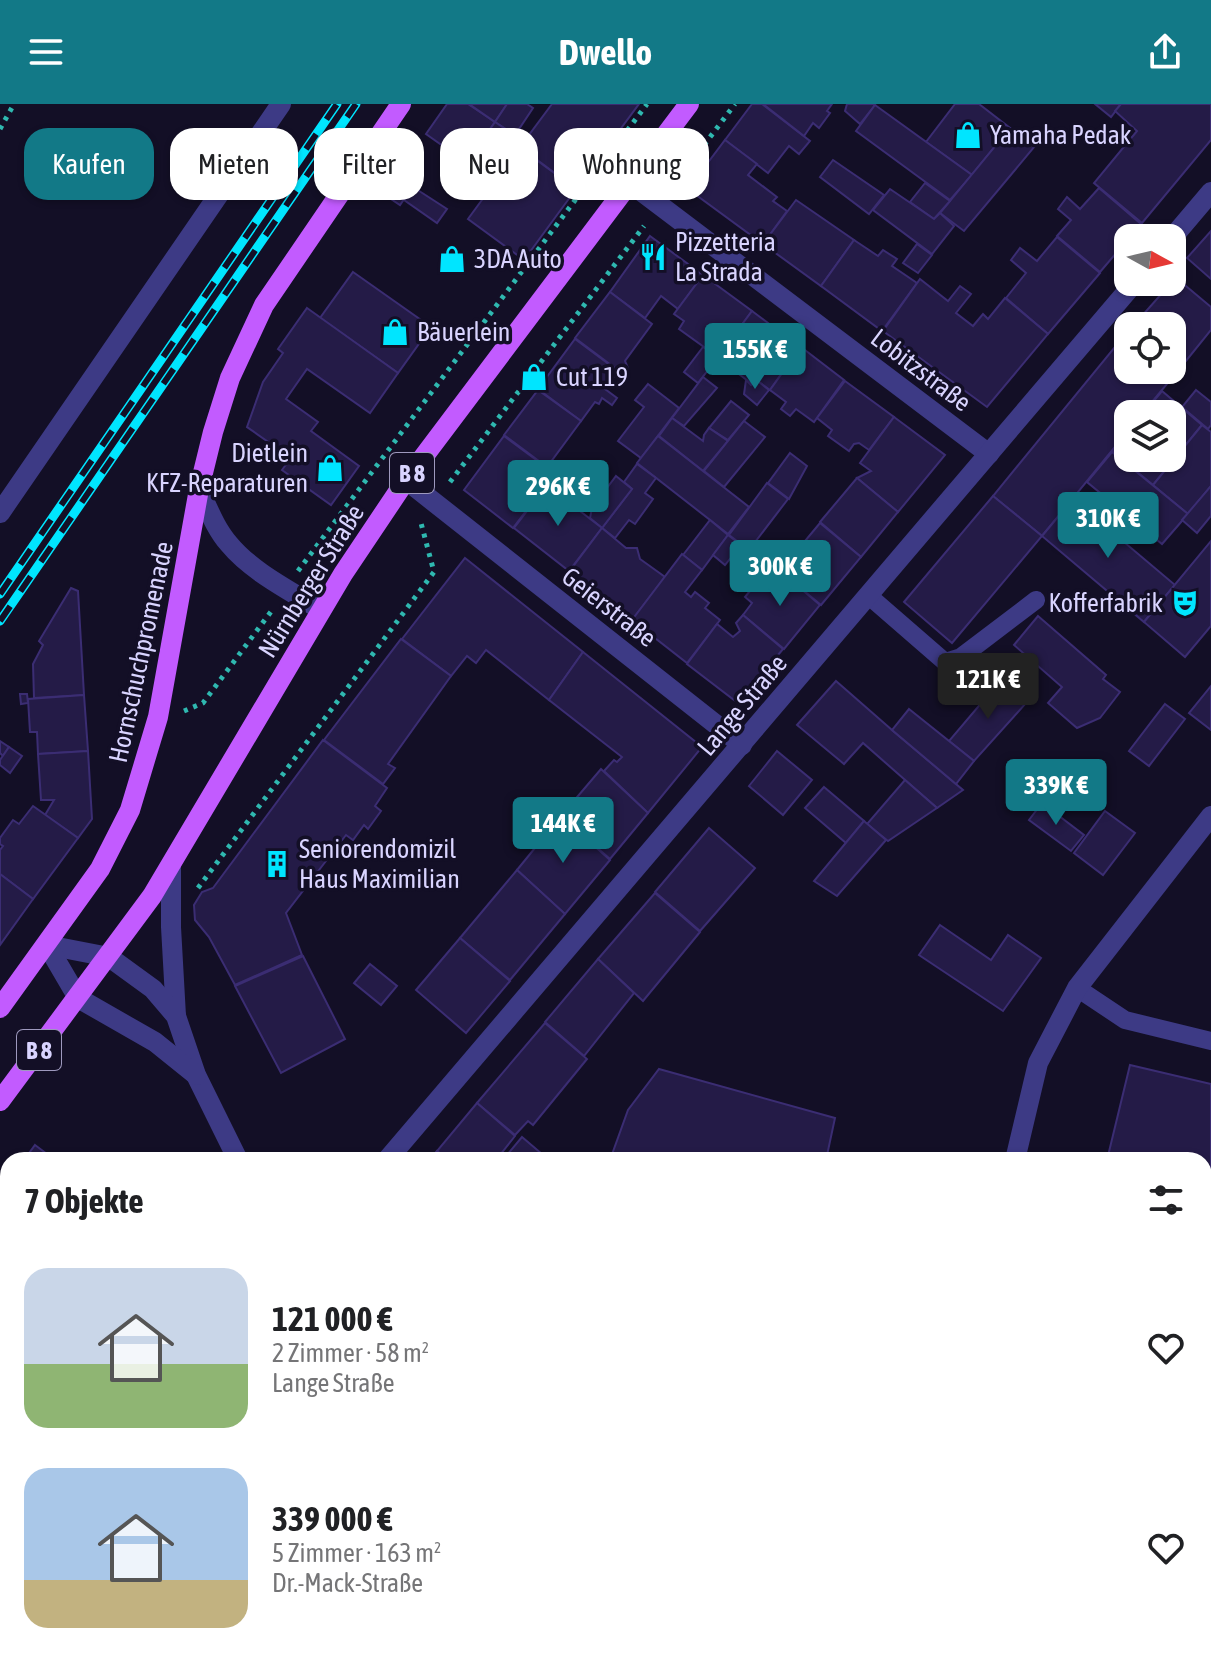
<!DOCTYPE html>
<html lang="de">
<meta charset="utf-8">
<style>
body{margin:0;font-family:"Asap Condensed",sans-serif;background:#f6f6f6;color:#202124;height:100vh;display:flex;flex-direction:column;font-size:30px;white-space:nowrap}
*{box-sizing:border-box;margin:0}
p{font-size:26px;color:#757577}
.icon{flex:none;width:44px;height:44px;fill:none;stroke:currentColor;stroke-width:2;stroke-linecap:round;stroke-linejoin:round}
.map{position:relative;flex:1;overflow:hidden}
.panel{position:absolute;left:0px;top:1048px;width:1212px;height:512px;display:flex;flex-direction:column;background:#fff;border-radius:24px 24px 0 0;box-shadow:0 2px 6px #0004}
.panel>*{flex:none}
.hud{position:absolute;left:24px;top:24px;width:800px;height:72px;display:flex;gap:16px}
.needle{width:52px;rotate:98deg}
.controls{position:absolute;left:1114px;top:120px;display:grid;gap:16px}
.controls a{display:grid;place-items:center;width:72px;height:72px;border-radius:16px;background:#fff;box-shadow:0 2px 6px #0004;font-size:40px}
.price{position:absolute;translate:-50% -68px;padding:0 18px;border-radius:8px;background:#127987;color:#fff;font-size:26px;line-height:52px;filter:drop-shadow(0 2px 4px #0008)}
.price::after{content:'';position:absolute;left:50%;top:48px;width:24px;height:18px;margin-left:-12px;background:inherit;clip-path:polygon(0 0,100% 0,50% 100%)}
.price.on{background:#222;color:#fff}
ul{padding:0;list-style:none}
li{display:flex;align-items:center;gap:24px;height:200px;padding:0 24px}
li span{display:grid;place-items:center;flex:none;width:224px;height:160px;border-radius:24px;color:#555}
li>.icon{margin-inline-start:auto}
span .icon{width:96px;height:96px;fill:#fffc;stroke-width:1}
li b{font-size:34px}
h2{display:flex;justify-content:space-between;align-items:center;height:96px;padding:0 24px;font-size:34px}
.pill{padding:0 28px;border-radius:24px;background:#fff;box-shadow:0 2px 6px #0004;font-size:28px;line-height:72px}
.pill.on{background:#127987;color:#fff}
header{display:flex;justify-content:space-between;align-items:center;height:104px;padding:0 24px;background:#127987;color:#fff;font-size:36px;font-weight:700}
.map>svg:first-child{display:block}
.building{fill:#241b47;stroke:#3b2d73;stroke-width:2}
.lines{fill:none;stroke-linecap:round;stroke-linejoin:round}
.path{stroke:#2fb8b0;stroke-width:5;stroke-dasharray:4 6;stroke-linecap:butt}
.service{stroke:#3d3a85;stroke-width:18}
.minor{stroke:#3d3a85;stroke-width:20}
.tertiary{stroke:#3d3a85;stroke-width:20}
.primary{stroke:#c25bff;stroke-width:20}
.rail-casing{stroke:#00e5ff;stroke-width:9}
.rail{stroke:#130f26;stroke-width:6;stroke-dasharray:18;stroke-linecap:butt}
.labels{text-anchor:middle;dominant-baseline:central;stroke-width:7;stroke-linejoin:round;paint-order:stroke}
.shield{fill:#130f26;stroke:#9e99be;stroke-width:2}
.shield-label{font-size:24px;font-weight:bold;fill:#d9d4ff}
.poi-label{font-size:26px;fill:#d9d4ff;stroke:#130f26;text-anchor:start}
.street-label{font-size:26px;fill:#d9d4ff;stroke:#130f26}
</style>
<header><svg class="icon" aria-label="menu" viewBox="0 0 24 24"><path d="M4 6h16M4 12h16M4 18h16"/></svg>Dwello<svg class="icon" aria-label="share" viewBox="0 0 24 24"><path d="M12 15V3M7 8l5-5 5 5M5 13v7h14v-7"/></svg></header>
<div class="map">
<svg width="1211" height="1560" viewBox="0 0 1211 1560">
<rect width="100%" height="100%" fill="#130f26"/>
<!-- building -->
<g class="building">
<path d="M447 0H468L495 18 481 38 474 33 460 54 426 30Z"/>
<path d="M469 0H507L495 18Z"/>
<path d="M507 0H527L533 4 515 31 495 18Z"/>
<path d="M552 0H639L576 85 520 43Z"/>
<path d="M752 0H762L810 37 799 50 789 42 768 69 725 36Z"/>
<path d="M763 0H832L827 7 830 9 819 24 813 19 804 32Z"/>
<path d="M847 0H873L875 1 860 20 845 7Z"/>
<path d="M955 0H979L1010 24 972 71 926 38Z"/>
<path d="M1095 0H1121L1111 13Z"/>
<path d="M1121 0H1211V36L1142 119 1094 79 1137 27 1115 7Z"/>
<path d="M875 1 972 71 950 96 856 27Z"/>
<path d="M495 18 514 31 496 58 469 40 474 33 481 38Z"/>
<path d="M1010 24 1035 42 964 127 940 109Z"/>
<path d="M725 36 757 60 748 71 777 93 773 97 787 107 763 140 688 85Z"/>
<path d="M520 44 576 85 524 156 468 115Z"/>
<path d="M833 56 884 91 869 110 820 73Z"/>
<path d="M401 74 413 82 400 101 388 93Z"/>
<path d="M925 79 950 97 934 115 910 98Z"/>
<path d="M413 83 447 105 437 119 404 96Z"/>
<path d="M1099 84 1141 120 1100 168 1057 132 1071 116 1058 105 1067 93 1080 105Z"/>
<path d="M890 85 934 115 940 109 954 122 932 150 873 106Z"/>
<path d="M796 96 854 136 821 182 763 140Z"/>
<path d="M1211 127V175L1187 154Z"/>
<path d="M650 132 703 171 678 205 661 192 645 214 610 188Z"/>
<path d="M1057 133 1100 169 1048 230 1006 194 1026 169 1011 156 1020 144 1037 157Z"/>
<path d="M854 136 878 152 883 146 897 155 892 162 917 179 882 227 821 182Z"/>
<path d="M917 140 932 151 918 169 903 159Z"/>
<path d="M353 168 431 223 398 269 320 214Z"/>
<path d="M703 171 752 207 718 253 679 225 684 217 674 210Z"/>
<path d="M1174 172 1211 203V226L1177 268 1172 264V222H1133L1172 178Z"/>
<path d="M920 175 948 197 960 182 971 190 956 209 973 222 983 210 988 215 1005 194 1048 230 987 303 883 227Z"/>
<path d="M610 188 652 220 625 257 628 264 623 270 575 234Z"/>
<path d="M307 204 398 269 370 309 307 265 286 295 318 318 311 327 359 362 331 401 282 366 291 354 247 323 263 278 283 249 278 245Z"/>
<path d="M752 207 800 243 770 286 755 275 752 280 731 264 734 259 721 249Z"/>
<path d="M1128 227V266H1172V264L1177 268 1142 310H1128V327L1042 432 993 392Z"/>
<path d="M575 235 618 267 605 285 617 294 612 301 602 294 599 300 595 298 581 317 538 285Z"/>
<path d="M703 243 718 253 698 279 684 268Z"/>
<path d="M801 243 844 276 814 318 796 305 790 312 781 305 786 298 770 286Z"/>
<path d="M703 273 717 284 684 322 672 314Z"/>
<path d="M755 275 769 286 757 301 744 290 746 276 751 281Z"/>
<path d="M845 277 894 313 869 346 859 339 854 340 849 347 828 332 832 326 817 314Z"/>
<path d="M648 280 679 304 641 354 618 337 644 303 635 296Z"/>
<path d="M538 286 581 317 547 363 504 331Z"/>
<path d="M1196 286 1211 298V321L1208 325 1182 303Z"/>
<path d="M1162 287 1202 321 1153 381 1113 348 1128 329V354H1172V310H1143Z"/>
<path d="M731 297 749 311 728 336 709 324Z"/>
<path d="M894 313 945 351 898 408 857 374 871 367 860 359Z"/>
<path d="M672 314 703 337 704 331 709 324 728 337 703 367 659 332Z"/>
<path d="M744 317 765 333 724 383 704 367Z"/>
<path d="M1202 321 1211 328V382L1188 410 1153 381Z"/>
<path d="M504 332 543 361 528 379 542 386 513 424 464 386Z"/>
<path d="M658 332 749 403 728 430 637 359Z"/>
<path d="M1112 348 1188 410 1162 440 1087 378Z"/>
<path d="M790 349 807 362 789 395 768 379Z"/>
<path d="M637 360 656 374 645 389 653 395 635 420 629 416 615 434 602 424 632 385 624 378Z"/>
<path d="M616 372 632 385 602 424 590 414 592 404Z"/>
<path d="M857 374 898 408 861 453 820 418Z"/>
<path d="M767 379 788 395 749 446 729 431Z"/>
<path d="M547 381 569 398 571 395 582 404 580 407 602 424 569 467 514 424Z"/>
<path d="M1211 382V412L1197 429 1182 416Z"/>
<path d="M993 392 1042 432 952 539 904 498Z"/>
<path d="M1073 395 1175 481 1144 518 1042 432Z"/>
<path d="M710 416 728 431 702 466 683 451Z"/>
<path d="M820 419 861 453 821 501 780 467Z"/>
<path d="M602 424 626 444H637L640 455 665 473 632 516 569 468Z"/>
<path d="M728 431 741 441 725 461 713 451Z"/>
<path d="M1211 437V522L1185 553 1144 518Z"/>
<path d="M682 450 702 466 685 488 691 493 695 488 709 499 705 504 720 516 687 559 632 516Z"/>
<path d="M465 454 583 548 549 596 486 546 476 559 467 552 451 572 402 535Z"/>
<path d="M780 467 820 501 784 545 743 511 752 499 745 493 763 471 771 478Z"/>
<path d="M71 484 78 487 84 591 34 594 33 560 43 541 39 537Z"/>
<path d="M743 511 783 545 738 599 687 560 717 520 733 533 740 527 736 519Z"/>
<path d="M1038 512 1106 571 1103 575 1120 588 1100 614 1077 624 1048 599 1062 583 1014 541Z"/>
<path d="M401 535 451 572 388 660 395 664 383 680 324 636Z"/>
<path d="M583 548 702 643 648 709 604 667 614 656 617 658 622 653 549 596Z"/>
<path d="M836 577 892 626 963 686 937 704 863 639 844 660 797 621Z"/>
<path d="M1000 577 1027 598 974 657 949 637Z"/>
<path d="M1211 582V626L1189 609Z"/>
<path d="M20 590H27L28 599 21 600Z"/>
<path d="M84 591 88 647 38 650 37 628H30L28 595Z"/>
<path d="M1165 600 1185 615 1149 662 1129 647Z"/>
<path d="M909 605 974 657 956 680 892 626Z"/>
<path d="M323 636 387 684 375 702 381 707 368 725 364 721 353 736 346 731 286 809 302 851 235 881 209 833 195 816 194 801 202 788 213 784Z"/>
<path d="M0 637 9 643 3 652 0 649Z"/>
<path d="M9 643 22 652 10 669 0 661V656Z"/>
<path d="M88 647 92 715 78 734 45 711 54 696H41L38 650Z"/>
<path d="M777 647 812 676 783 711 749 682Z"/>
<path d="M601 665 648 709 610 755 561 712Z"/>
<path d="M905 676 937 704 888 737 867 720Z"/>
<path d="M824 683 864 717 846 739 805 704Z"/>
<path d="M1042 699 1084 731 1071 747 1029 716Z"/>
<path d="M33 702 78 734 33 795 0 770V746L3 742 0 740V734L13 716 19 720Z"/>
<path d="M1105 707 1135 729 1103 771 1074 749Z"/>
<path d="M561 712 610 756 565 810 517 766Z"/>
<path d="M864 717 886 736 837 792 814 777Z"/>
<path d="M709 724 755 764 700 827 655 788Z"/>
<path d="M517 766 565 810 510 876 460 834Z"/>
<path d="M0 770 33 795 0 841Z"/>
<path d="M655 789 700 828 643 897 598 855Z"/>
<path d="M940 821 991 856 1008 831 1041 854 1003 907 919 851Z"/>
<path d="M460 834 510 877 466 929 416 886Z"/>
<path d="M303 852 345 935 281 969 235 882Z"/>
<path d="M598 855 634 889 584 952 545 918Z"/>
<path d="M370 860 397 882 381 901 354 879Z"/>
<path d="M545 919 587 955 533 1021 528 1017 515 1031 477 999Z"/>
<path d="M1130 961 1211 980V1080L1204 1110V1056H1107Z"/>
<path d="M659 965 835 1014 826 1056H610L628 1006Z"/>
<path d="M477 999 515 1032 496 1056H448L437 1047Z"/>
<path d="M522 1033 549 1056H513L507 1051Z"/>
<path d="M35 1041 55 1056H24Z"/>
<path d="M437 1047 448 1056H429Z"/>
<path d="M8 1077V1124L0 1118V1088Z"/>
<path d="M1211 1083V1111L1205 1110Z"/>
<path d="M8 1198V1219L0 1213Z"/>
<path d="M0 1259 8 1265V1358L0 1369Z"/>
<path d="M75 1552H146L143 1557 146 1560H70Z"/>
<path d="M179 1552H195L198 1556 195 1560H175Z"/>
<path d="M219 1552H261L264 1560H221Z"/>
<path d="M261 1552H326L329 1560H264Z"/>
<path d="M520 1552H540L522 1558Z"/>
<path d="M542 1552H571L573 1560H523Z"/>
<path d="M630 1552H691V1555L681 1554 680 1560H629Z"/>
<path d="M759 1552H817L815 1560H757Z"/>
<path d="M991 1552H1066L1064 1560H989Z"/>
</g>
<g class="lines">
<!-- path -->
<g class="path">
<path d="M0 25 14 0"/>
<path d="M674 81 735 0"/>
<path d="M450 378 644 122"/>
<path d="M298 467 647 0"/>
<path d="M184 607 203 599 273 505"/>
<path d="M198 784 434 468 421 419"/>
<path d="M943 1560 944 1552"/>
</g>
<!-- service -->
<g class="service">
<path d="M869 492 945 558 961 553 1036 496"/>
<path d="M1077 884 1125 916 1211 937"/>
<path d="M0 1506 8 1494"/>
</g>
<!-- minor -->
<g class="minor">
<path d="M629 78 989 350"/>
<path d="M1172 134 1211 88"/>
<path d="M406 376 742 641"/>
<path d="M199 385C208 404 215 424 229 440 252 468 291 487 321 506"/>
<path d="M0 409 281 0"/>
<path d="M387 1056 1135 178"/>
<path d="M1015 1056 1038 959 1077 884 1211 712"/>
<path d="M31 1560 36 1552"/>
<path d="M888 1560 892 1552"/>
</g>
<!-- tertiary -->
<g class="tertiary">
<path d="M171 762V823L176 912"/>
<path d="M47 841 109 853 153 885 176 912 196 971 238 1056"/>
<path d="M47 841 78 894 155 938 196 971"/>
<path d="M452 1552 455 1560"/>
</g>
<!-- primary -->
<g class="primary">
<path d="M0 904 100 765 130 706 158 613 199 385 213 328 230 274 264 201 401 0"/>
<path d="M0 997 152 792 343 470 406 376 689 0"/>
</g>
<!-- rail casing -->
<g class="rail-casing">
<g id="rail">
<path d="M0 490 337 0"/>
<path d="M0 517 356 0"/>
</g>
</g>
<!-- rail -->
<use href="#rail" class="rail"/>
</g>
<!-- icons -->
<defs>
<g id="shop-bare" transform="scale(2.16)"><path d="M-5-2.5h2.3a2.7 3.5 0 0 1 5.4 0H5L5.5 6h-11ZM-1.5-2.5h3a1.5 2.3 0 0 0-3 0Z" fill="#00e5ff" stroke="#130f26" stroke-width="2.5" paint-order="stroke"/></g>
<g id="restaurant-bare" transform="scale(2.16)"><path d="M-5-6h1v4h1v-4h1v4h1v-4h1v5L-1.5 .5V6h-2V.5L-5-1ZM5-6V6H3V1.5H1.5Q1.5-4 5-6Z" fill="#00e5ff" stroke="#130f26" stroke-width="2.5" paint-order="stroke"/></g>
<g id="theatre-bare" transform="scale(2.16)"><path d="M-5-5.5Q0-4 5-5.5V0Q5 5 0 6Q-5 5-5 0ZM-3.3-2.5H-1v1.5H-3.3ZM1-2.5H3.3v1.5H1ZM-2.8 1Q0 5.5 2.8 1Z" fill="#00e5ff" stroke="#130f26" stroke-width="2.5" paint-order="stroke"/></g>
<g id="building-bare" transform="scale(2.16)"><path d="M-4-6H4V6H1V3H-1V6H-4ZM-2.5-4.3h1.7v1.8h-1.7ZM.8-4.3h1.7v1.8H.8ZM-2.5-1h1.7V.8h-1.7ZM.8-1h1.7V.8H.8Z" fill="#00e5ff" stroke="#130f26" stroke-width="2.5" paint-order="stroke"/></g>
</defs>
<g fill-rule="evenodd">
<use href="#shop-bare" x="968" y="31"/>
<use href="#restaurant-bare" x="653" y="153"/>
<use href="#shop-bare" x="452" y="155"/>
<use href="#shop-bare" x="395" y="228"/>
<use href="#shop-bare" x="534" y="273"/>
<use href="#shop-bare" x="330" y="364"/>
<use href="#theatre-bare" x="1185" y="499"/>
<use href="#building-bare" x="277" y="760"/>
</g>
<g class="labels">
<!-- shield labels -->
<g class="shield">
<rect x="390" y="349" width="44" height="40" rx="6"/>
<rect x="17" y="926" width="44" height="40" rx="6"/>
</g>
<g class="shield-label">
<text x="412" y="369">B 8</text>
<text x="39" y="946">B 8</text>
</g>
<!-- poi labels -->
<g class="poi-label">
<text x="990" y="31">Yamaha Pedak</text>
<text x="675" y="138">Pizzetteria<tspan x="675" dy="30">La Strada</tspan></text>
<text x="474" y="155">3DA Auto</text>
<text x="417" y="228">Bäuerlein</text>
<text x="556" y="273">Cut 119</text>
<text x="308" y="349" text-anchor="end">Dietlein<tspan x="308" dy="30">KFZ-Reparaturen</tspan></text>
<text x="1163" y="499" text-anchor="end">Kofferfabrik</text>
<text x="299" y="745">Seniorendomizil<tspan x="299" dy="30">Haus Maximilian</tspan></text>
</g>
<!-- street labels -->
<g class="street-label">
<text transform="translate(921 266) rotate(37)">Lobitzstraße</text>
<text transform="translate(311 477) rotate(-58)">Nürnberger Straße</text>
<text transform="translate(609 503) rotate(38)">Geierstraße</text>
<text transform="translate(141 548) rotate(-78)">Hornschuchpromenade</text>
<text transform="translate(742 601) rotate(-50)">Lange Straße</text>
</g>
</g>
</svg>
<div class="controls">
<a><svg class="needle" viewBox="-14 -14 28 28"><path d="M0-13l5 13h-10z" fill="#e53935"/><path d="M0 13l5-13h-10z" fill="#757577"/></svg></a>
<a><svg class="icon" aria-label="locate" viewBox="0 0 24 24"><circle cx="12" cy="12" r="6"/><path d="M12 2v4M12 18v4M2 12h4M18 12h4"/></svg></a>
<a><svg class="icon" aria-label="layers" viewBox="0 0 24 24"><path d="M12 4l9 5-9 5-9-5zM3 14l9 5 9-5"/></svg></a>
</div>
<b class="price" style="left:755px;top:287px">155K €</b>
<b class="price" style="left:558px;top:424px">296K €</b>
<b class="price" style="left:1108px;top:456px">310K €</b>
<b class="price" style="left:780px;top:504px">300K €</b>
<b class="price on" style="left:988px;top:617px">121K €</b>
<b class="price" style="left:1056px;top:723px">339K €</b>
<b class="price" style="left:563px;top:761px">144K €</b>
<div class="hud">
<a class="pill on">Kaufen</a>
<a class="pill">Mieten</a>
<a class="pill">Filter</a>
<a class="pill">Neu</a>
<a class="pill">Wohnung</a>
</div>
<section class="panel">
<h2>7 Objekte<svg class="icon" aria-label="filters" viewBox="0 0 24 24"><path d="M4 7h16M4 17h16"/><circle cx="9" cy="7" r="2"/><circle cx="15" cy="17" r="2"/></svg></h2>
<ul>
<li><span style="background:linear-gradient(#c9d6e8 60%,#8fb573 0)"><svg class="icon" aria-label="home" viewBox="0 0 24 24"><path d="M3 11l9-7 9 7M6 9v11h12V9"/></svg></span><div><b>121 000 €</b><p>2 Zimmer · 58 m²</p><p>Lange Straße</p></div><svg class="icon" aria-label="heart" viewBox="0 0 24 24"><path d="M12 20l-8-8c-3-5 5-10 8-4 3-6 11-1 8 4z"/></svg></li>
<li><span style="background:linear-gradient(#a9c7e8 70%,#c2b280 0)"><svg class="icon" aria-label="home" viewBox="0 0 24 24"><path d="M3 11l9-7 9 7M6 9v11h12V9"/></svg></span><div><b>339 000 €</b><p>5 Zimmer · 163 m²</p><p>Dr.-Mack-Straße</p></div><svg class="icon" aria-label="heart" viewBox="0 0 24 24"><path d="M12 20l-8-8c-3-5 5-10 8-4 3-6 11-1 8 4z"/></svg></li>
</ul>
</section>
</div>
